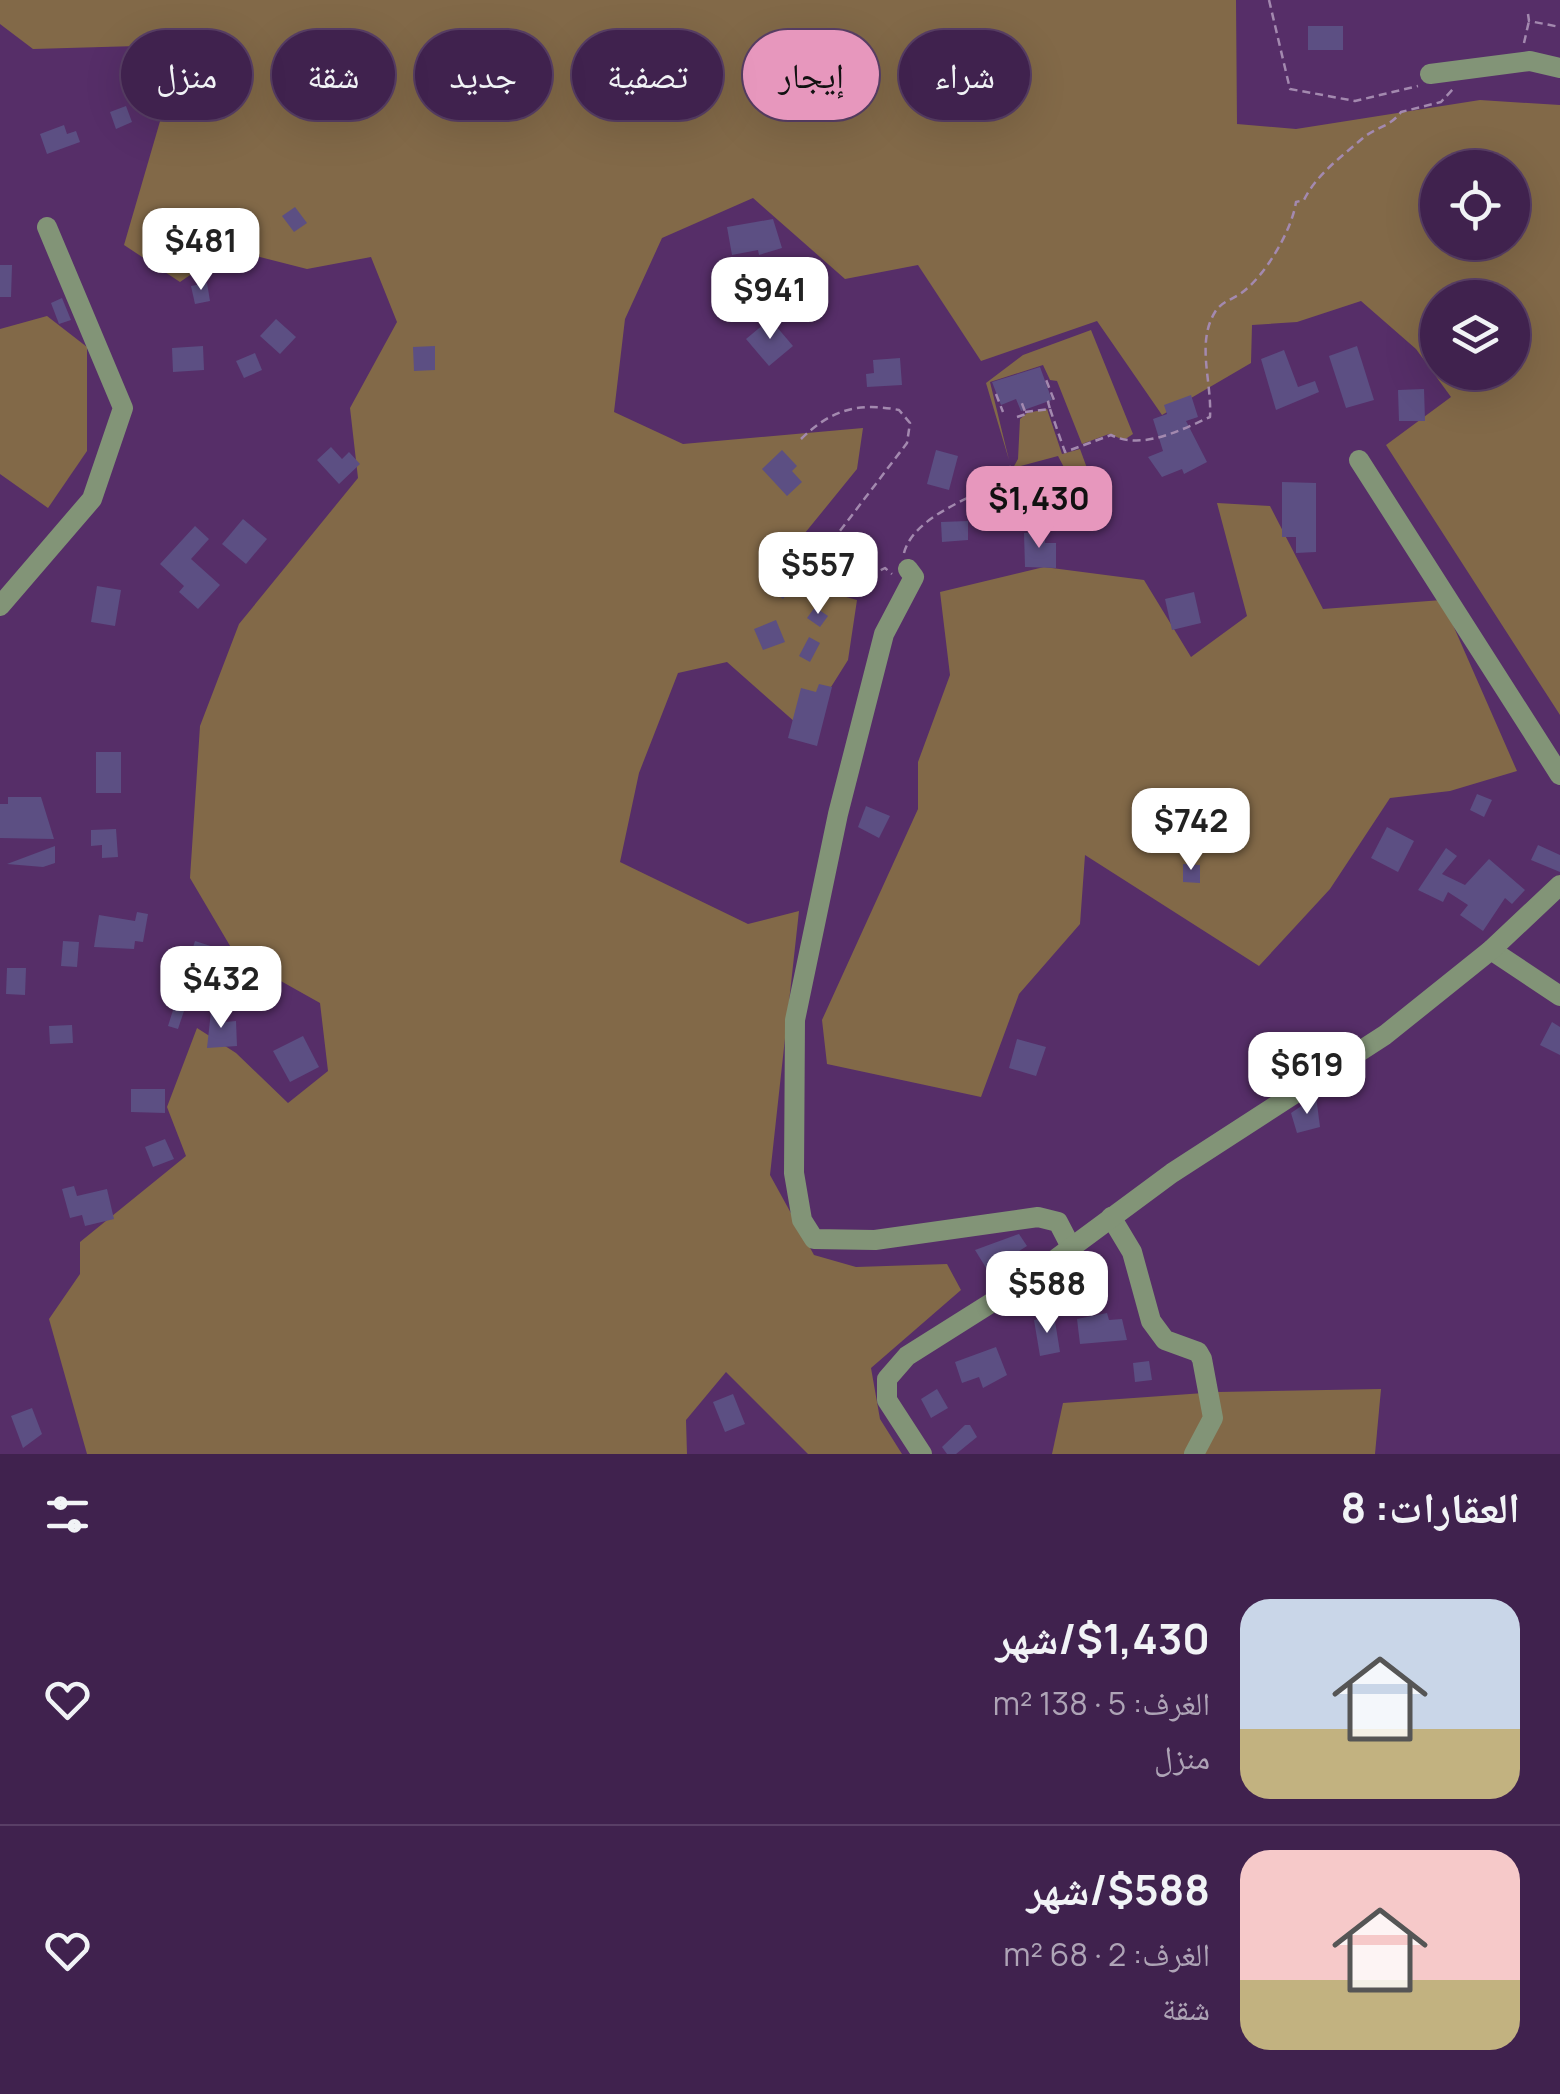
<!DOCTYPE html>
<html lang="ar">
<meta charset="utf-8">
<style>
body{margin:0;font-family:Manrope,"Noto Naskh Arabic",sans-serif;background:#472a55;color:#f1f3f6;direction:rtl;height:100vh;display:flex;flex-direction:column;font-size:38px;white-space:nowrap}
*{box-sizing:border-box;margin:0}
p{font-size:32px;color:#aea4b6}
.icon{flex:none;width:55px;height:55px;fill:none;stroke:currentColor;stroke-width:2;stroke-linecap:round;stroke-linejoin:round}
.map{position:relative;height:1454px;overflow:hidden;direction:ltr}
.sheet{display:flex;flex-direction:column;background:#40224e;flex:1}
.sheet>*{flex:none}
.guide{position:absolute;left:30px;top:30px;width:1000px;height:90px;direction:rtl;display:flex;gap:20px}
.controls{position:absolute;left:1420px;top:150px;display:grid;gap:20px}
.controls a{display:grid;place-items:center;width:110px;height:110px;border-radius:50%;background:#40224e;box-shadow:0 10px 40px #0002,0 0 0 2px #593f66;font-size:50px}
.price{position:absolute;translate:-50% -85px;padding:0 22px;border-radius:20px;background:#fff;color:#222;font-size:32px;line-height:65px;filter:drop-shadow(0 2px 5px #0008)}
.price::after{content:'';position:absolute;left:50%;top:60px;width:30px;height:22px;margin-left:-15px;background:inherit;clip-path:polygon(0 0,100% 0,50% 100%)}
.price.selected{background:#e797bd;color:#111}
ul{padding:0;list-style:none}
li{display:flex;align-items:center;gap:30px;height:250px;padding:0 40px}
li+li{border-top:2px solid #593f66}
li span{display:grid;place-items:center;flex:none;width:280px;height:200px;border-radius:30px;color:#555}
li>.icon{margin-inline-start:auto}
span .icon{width:120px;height:120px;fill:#fffc;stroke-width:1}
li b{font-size:42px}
h2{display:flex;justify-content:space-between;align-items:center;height:120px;padding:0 40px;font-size:42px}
.chip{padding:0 35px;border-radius:45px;background:#40224e;box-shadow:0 10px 40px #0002,0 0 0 2px #593f66;font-size:35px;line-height:90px}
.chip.selected{background:#e797bd;color:#111}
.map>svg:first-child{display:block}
.green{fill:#826948;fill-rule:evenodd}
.building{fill:#5c4f83}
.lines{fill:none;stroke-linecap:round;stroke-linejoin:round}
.path{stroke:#a389af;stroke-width:2.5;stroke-dasharray:8 5;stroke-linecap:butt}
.minor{stroke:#829477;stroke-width:20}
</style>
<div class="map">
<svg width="1560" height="1454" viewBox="0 0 1560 1454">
<rect width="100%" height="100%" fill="#562e68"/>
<!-- green -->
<g class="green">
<path d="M0 0H1236L1237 124 1296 129 1480 100 1560 105V715L1386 445 1451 397 1416 349 1361 301 1297 322 1252 325 1251 363 1162 415 1097 321 981 361 918 265 845 279 753 198 662 238 625 319 614 412 683 444 863 428 857 469 770 576 857 600 848 660 804 730 727 662 678 673 639 773 620 862 748 924 799 911 770 1175 814 1255 856 1267 947 1264 961 1290 871 1368 880 1419 902 1454H808L726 1372 686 1420 687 1454H87L49 1319 80 1274V1242L186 1156 167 1107 197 1028 236 1053 288 1103 328 1071 320 1003 236 956 190 878 200 726 239 624 358 478 350 408 397 322 371 257 307 269 228 249 180 282 124 245 170 87 137 46 33 49 0 24ZM1438 168H1512V242H1438ZM1438 298H1512V372H1438Z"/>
<path d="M47 316 87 347V451L48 508 0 474V329Z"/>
<path d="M1091 330 1133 434 1124 440 1109 434 1082 444 1057 381 1050 380 1043 365 990 382 1009 460 986 383 1023 355Z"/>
<path d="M1047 409 1062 454 1080 449 1091 479 1077 492 1058 456 1013 468 1018 459 1020 419 1027 413Z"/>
<path d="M1217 503 1270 506 1323 609 1442 600 1517 771 1450 791 1390 798 1330 889 1259 966 1085 855 1080 924 1019 994 981 1097 827 1064 822 1020 918 809V762L950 675 940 592 1044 567 1144 580 1191 657 1247 616Z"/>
<path d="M1381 1389 1375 1454H1052L1063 1403 1218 1392Z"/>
</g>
<!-- building -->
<g class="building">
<rect x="1308" y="26" width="35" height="24"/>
<path d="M143 80 152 103 137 109 128 86Z"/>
<path d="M126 106 132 122 116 129 110 112Z"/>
<path d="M64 125 67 134 76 131 80 142 47 154 40 134Z"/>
<path d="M295 207 307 223 294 232 282 216Z"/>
<path d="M773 219 782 248 759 255 758 250 732 255 727 227Z"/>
<path d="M0 265H12L11 297H0Z"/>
<path d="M207 283 210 301 195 304 191 286Z"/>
<path d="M62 298 71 320 59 324 51 303Z"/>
<path d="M276 319 296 337 280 354 260 336Z"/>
<path d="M770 319 793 346 769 366 746 339Z"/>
<path d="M203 346 204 370 173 372 172 348Z"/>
<path d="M435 346V370L414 371 413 347Z"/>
<path d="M1357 346 1374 400 1346 408 1329 356Z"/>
<path d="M1284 350 1298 387 1315 381 1319 392 1276 410 1261 359Z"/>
<path d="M255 353 262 370 244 378 236 361Z"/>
<path d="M900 358 902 385 867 387 866 374 874 373 873 360Z"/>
<path d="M1040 367 1052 400 1021 411 1016 399 1001 405 992 382Z"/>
<path d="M1424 389 1425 421H1399L1398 390Z"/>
<path d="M1191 395 1198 417 1186 421 1207 462 1184 474 1182 469 1162 477 1148 457 1163 451 1153 419 1167 414 1164 405Z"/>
<path d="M331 447 342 459 349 452 360 464 339 484 317 460Z"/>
<path d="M782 450 797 466 792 471 802 482 787 496 762 469Z"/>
<path d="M936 450 958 456 949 490 927 484Z"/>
<path d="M1282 482 1316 483V552L1296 553V537H1282Z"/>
<path d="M243 519 267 539 246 564 222 544Z"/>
<path d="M968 521V540L942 542 941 522Z"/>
<path d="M195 526 209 539 191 559 220 585 198 609 179 592 184 586 160 564Z"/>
<path d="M1045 532V543H1056V568L1025 567 1024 533Z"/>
<path d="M780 570 796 582 783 599 767 586Z"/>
<path d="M97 586 121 590 115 626 91 622Z"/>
<path d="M1194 592 1201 623 1172 630 1165 599Z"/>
<path d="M815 607 828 616 820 627 807 618Z"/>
<path d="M776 620 785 642 763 650 754 629Z"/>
<path d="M809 637 820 643 810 662 799 656Z"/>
<path d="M819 684 832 687 817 746 788 738 801 688 816 692Z"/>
<rect x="96" y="752" width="25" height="41"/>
<path d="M1477 794 1492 800 1484 817 1470 810Z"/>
<path d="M8 797H41L54 839 0 838V804H8Z"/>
<path d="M866 806 890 816 879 838 858 827Z"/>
<path d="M1387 827 1414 841 1398 872 1371 858Z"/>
<path d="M116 829 118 857 102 858V845L91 846V830Z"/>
<path d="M1538 845 1560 855V872L1531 860Z"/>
<path d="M55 846V863L43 867 7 864Z"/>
<path d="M1446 848 1457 856 1442 874 1465 885 1489 859 1525 890 1512 904 1505 898 1483 931 1460 915 1468 905 1448 892 1443 902 1418 890Z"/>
<path d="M1183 864 1200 865V883L1183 882Z"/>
<path d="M137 912 148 914 143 942 135 941 134 949 94 947 99 915 135 921Z"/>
<path d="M63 941 79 942 77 967 61 966Z"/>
<path d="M195 941 220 949 202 1004 188 999 178 1029 168 1026Z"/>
<path d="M7 968H26L25 995 6 994Z"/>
<path d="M224 1010 225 1022 236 1021 237 1046 207 1048 211 1011Z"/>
<path d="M1552 1022 1560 1027V1055L1540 1045Z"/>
<path d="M72 1025 73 1043 50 1044 49 1026Z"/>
<path d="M303 1036 319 1067 290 1082 273 1051Z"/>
<path d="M1017 1039 1046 1047 1036 1076 1009 1068Z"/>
<path d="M1319 1041 1326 1057 1311 1067 1304 1048Z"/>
<path d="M131 1089H165V1113L131 1112Z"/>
<path d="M1316 1096 1320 1127 1297 1133 1291 1113Z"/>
<path d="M165 1139 174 1159 153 1167 145 1147Z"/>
<path d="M74 1186 77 1196 107 1189 114 1219 85 1226 82 1215 70 1218 62 1189Z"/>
<path d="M1019 1234 1027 1246 988 1271 975 1250Z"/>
<path d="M1107 1313 1109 1320 1122 1319 1127 1340 1080 1344 1077 1319Z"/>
<path d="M1054 1315 1060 1352 1040 1356 1034 1320Z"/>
<path d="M996 1347 1007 1375 983 1388 979 1377 962 1383 955 1362Z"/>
<path d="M1149 1361 1152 1380 1135 1382 1133 1363Z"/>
<path d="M937 1389 948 1408 931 1418 921 1399Z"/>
<path d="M733 1394 745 1424 725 1432 713 1402Z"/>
<path d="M32 1408 42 1434 23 1448 11 1416Z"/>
<path d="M965 1425H970L977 1437 956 1454H947L942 1447Z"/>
</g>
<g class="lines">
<!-- path -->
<g class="path">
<path d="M1269 0 1290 89 1355 101 1418 86"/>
<path d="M1528 14 1529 21 1560 27"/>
<path d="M1524 43 1529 21"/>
<path d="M996 394 1003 412"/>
<path d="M1050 409 1065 452 1111 435C1142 450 1179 431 1210 417 1212 381 1196 343 1215 312 1221 302 1231 300 1240 294 1265 277 1292 230 1296 202L1304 200C1316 175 1341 157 1363 138 1376 127 1390 127 1401 112L1441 102 1453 89"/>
<path d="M1025 412 1050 409 1048 402 1054 400 1045 377"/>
<path d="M1017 417 1026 414 1021 401"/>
<path d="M801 439C831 410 857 402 899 410L910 423 907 443 814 565 808 579 814 595 828 596 885 568 892 574"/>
<path d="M1011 466 1006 481 1012 492"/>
<path d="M904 553C913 518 968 499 998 483 1028 505 1078 516 1098 474"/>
</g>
<!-- minor -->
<g class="minor">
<path d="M1430 74 1530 61 1560 68"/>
<path d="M1359 460 1560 775"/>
<path d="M908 569 914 577 884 634 838 814 795 1020 794 1173 802 1220 814 1239 875 1240 1038 1217 1058 1222 1071 1247"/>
<path d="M0 606 92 499 123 408 47 227"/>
<path d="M1491 950 1560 996"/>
<path d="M1111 1217 1132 1252 1151 1321 1165 1340 1198 1352 1202 1359 1213 1418 1194 1454"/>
<path d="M922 1454 887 1400V1379L907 1356 1026 1281 1172 1173 1385 1035 1491 950 1560 885"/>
</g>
</g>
</svg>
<div class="controls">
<a><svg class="icon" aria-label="locate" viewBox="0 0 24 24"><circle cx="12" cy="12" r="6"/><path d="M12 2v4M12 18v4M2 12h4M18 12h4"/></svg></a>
<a><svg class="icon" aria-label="layers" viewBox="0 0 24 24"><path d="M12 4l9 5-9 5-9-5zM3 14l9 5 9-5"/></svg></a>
</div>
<b class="price" style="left:201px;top:293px">$481</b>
<b class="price" style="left:770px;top:342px">$941</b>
<b class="price selected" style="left:1039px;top:551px">$1,430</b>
<b class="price" style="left:818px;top:617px">$557</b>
<b class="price" style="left:1191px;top:873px">$742</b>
<b class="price" style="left:221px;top:1031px">$432</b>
<b class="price" style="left:1307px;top:1117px">$619</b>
<b class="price" style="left:1047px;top:1336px">$588</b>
<div class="guide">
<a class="chip">شراء</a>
<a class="chip selected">إيجار</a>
<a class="chip">تصفية</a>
<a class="chip">جديد</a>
<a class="chip">شقة</a>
<a class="chip">منزل</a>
</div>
</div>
<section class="sheet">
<h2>العقارات: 8<svg class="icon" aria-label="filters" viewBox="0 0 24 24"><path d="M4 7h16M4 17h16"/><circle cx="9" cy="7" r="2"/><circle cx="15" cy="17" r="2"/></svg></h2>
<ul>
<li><span style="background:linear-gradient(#c9d6e8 65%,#c2b280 0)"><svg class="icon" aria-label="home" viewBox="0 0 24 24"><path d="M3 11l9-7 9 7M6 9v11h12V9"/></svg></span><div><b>$1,430/شهر</b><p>الغرف: 5 · 138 m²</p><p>منزل</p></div><svg class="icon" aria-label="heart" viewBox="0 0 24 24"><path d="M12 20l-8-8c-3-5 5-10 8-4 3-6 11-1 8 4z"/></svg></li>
<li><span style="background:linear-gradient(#f6c9c9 65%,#c2b280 0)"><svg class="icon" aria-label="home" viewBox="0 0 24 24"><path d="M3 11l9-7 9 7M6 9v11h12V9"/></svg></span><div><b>$588/شهر</b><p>الغرف: 2 · 68 m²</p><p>شقة</p></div><svg class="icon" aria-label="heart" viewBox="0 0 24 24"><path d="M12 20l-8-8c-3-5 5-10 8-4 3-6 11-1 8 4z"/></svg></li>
</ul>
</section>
